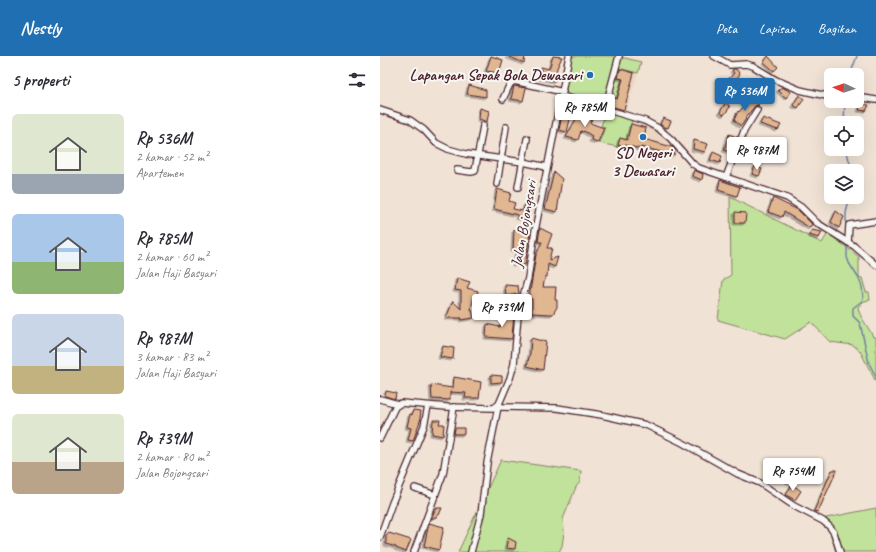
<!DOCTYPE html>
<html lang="id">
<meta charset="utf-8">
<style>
body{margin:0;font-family:Caveat,sans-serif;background:#f7f7f7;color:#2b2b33;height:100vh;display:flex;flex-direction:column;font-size:15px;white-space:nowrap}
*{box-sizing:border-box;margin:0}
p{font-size:13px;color:#7c7c81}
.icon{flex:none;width:22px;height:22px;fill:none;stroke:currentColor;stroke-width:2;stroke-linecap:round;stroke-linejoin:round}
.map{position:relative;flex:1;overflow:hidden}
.details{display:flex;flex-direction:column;background:#fff;width:380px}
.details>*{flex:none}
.needle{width:26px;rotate:274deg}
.buttons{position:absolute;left:444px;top:12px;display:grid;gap:8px}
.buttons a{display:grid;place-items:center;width:40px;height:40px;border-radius:6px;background:#fff;box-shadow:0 4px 16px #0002;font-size:20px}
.price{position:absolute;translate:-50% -34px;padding:0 9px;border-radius:4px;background:#fff;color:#222;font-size:13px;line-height:26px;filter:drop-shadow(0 1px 2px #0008)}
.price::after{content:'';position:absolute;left:50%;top:24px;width:12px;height:9px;margin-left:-6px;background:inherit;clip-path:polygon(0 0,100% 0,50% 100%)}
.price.on{background:#1f6fb2;color:#fff}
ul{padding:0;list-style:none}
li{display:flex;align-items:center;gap:12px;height:100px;padding:0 12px}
li span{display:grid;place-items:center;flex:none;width:112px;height:80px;border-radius:6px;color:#555}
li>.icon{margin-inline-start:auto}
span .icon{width:48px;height:48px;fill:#fffc;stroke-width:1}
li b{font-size:17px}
h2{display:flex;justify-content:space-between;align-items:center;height:48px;padding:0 12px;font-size:17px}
header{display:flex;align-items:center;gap:24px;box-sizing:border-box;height:56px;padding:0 20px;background:#1f6fb2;color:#fff}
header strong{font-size:19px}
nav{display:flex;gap:22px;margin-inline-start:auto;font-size:14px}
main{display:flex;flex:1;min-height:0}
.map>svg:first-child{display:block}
.built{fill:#ecd6c1}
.green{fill:#c1e29b;stroke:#868063}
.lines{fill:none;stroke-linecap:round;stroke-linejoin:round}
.stream{stroke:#73839f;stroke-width:1.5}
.building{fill:#e1b792;stroke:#4a1f2b;filter:url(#shadow)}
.minor-casing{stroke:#4a1f2b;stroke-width:8}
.minor{stroke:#f6f6f2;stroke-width:5.5}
.poi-dot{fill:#1f6fb2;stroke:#f6f6f2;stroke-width:1.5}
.labels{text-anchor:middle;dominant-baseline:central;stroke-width:4;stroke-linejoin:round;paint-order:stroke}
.poi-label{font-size:16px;font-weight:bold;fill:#4a1f2b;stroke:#f6f6f2;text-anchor:end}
.street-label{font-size:16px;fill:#4a1f2b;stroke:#f6f6f2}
</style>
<header>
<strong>Nestly</strong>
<nav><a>Peta</a><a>Lapisan</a><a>Bagikan</a></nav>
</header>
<main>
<section class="details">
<h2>5 properti<svg class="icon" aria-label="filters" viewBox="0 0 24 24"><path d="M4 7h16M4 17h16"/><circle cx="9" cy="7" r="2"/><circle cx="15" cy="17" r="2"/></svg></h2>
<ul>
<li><span style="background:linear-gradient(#dfe7d0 75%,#9aa5b1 0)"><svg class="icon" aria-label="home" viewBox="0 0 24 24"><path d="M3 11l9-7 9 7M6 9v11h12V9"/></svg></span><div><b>Rp 536M</b><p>2 kamar · 52 m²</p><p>Apartemen</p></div></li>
<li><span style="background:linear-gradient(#a9c7e8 60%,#8fb573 0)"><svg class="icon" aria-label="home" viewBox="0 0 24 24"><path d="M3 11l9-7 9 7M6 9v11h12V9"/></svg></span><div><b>Rp 785M</b><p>2 kamar · 60 m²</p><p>Jalan Haji Basyari</p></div></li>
<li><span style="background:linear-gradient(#c9d6e8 65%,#c2b280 0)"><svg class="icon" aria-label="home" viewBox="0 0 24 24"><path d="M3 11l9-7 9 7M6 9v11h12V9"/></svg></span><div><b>Rp 987M</b><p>3 kamar · 83 m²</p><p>Jalan Haji Basyari</p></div></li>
<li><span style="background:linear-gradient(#dfe7d0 60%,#b9a48a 0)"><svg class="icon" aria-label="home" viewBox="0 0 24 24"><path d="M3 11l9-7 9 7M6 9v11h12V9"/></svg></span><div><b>Rp 739M</b><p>2 kamar · 80 m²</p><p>Jalan Bojongsari</p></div></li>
</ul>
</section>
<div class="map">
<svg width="496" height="496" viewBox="0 0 496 496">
<defs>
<filter id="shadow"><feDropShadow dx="-2" dy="2" stdDeviation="0" flood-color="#0004"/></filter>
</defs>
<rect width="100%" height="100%" fill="#f0e3d5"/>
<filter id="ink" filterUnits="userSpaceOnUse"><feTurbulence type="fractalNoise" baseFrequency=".025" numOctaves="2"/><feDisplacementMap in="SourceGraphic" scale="8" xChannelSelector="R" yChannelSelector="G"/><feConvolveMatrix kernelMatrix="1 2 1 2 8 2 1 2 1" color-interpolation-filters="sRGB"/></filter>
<g filter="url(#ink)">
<!-- built -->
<g class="built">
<path d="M238 12 258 17 246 57 227 51Z"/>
<path d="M246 62 274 72 297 91 294 103 239 89Z"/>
</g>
<!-- green -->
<g class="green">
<path d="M191 0H238L224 50 185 38Z"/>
<path d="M241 1 261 6 258 17 238 12Z"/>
<path d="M236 22 242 23 237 42 231 41Z"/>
<path d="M226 56 263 67 267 70 252 64 247 84 240 82 238 91 219 87 225 71 221 70Z"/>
<path d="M350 141 442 187 448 177 479 201V221L482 222 486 236H489L490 244 484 245 478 251C479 261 489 271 493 281H496V326L480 295 473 289 450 286 431 266 405 283 338 264 343 224 351 219Z"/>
<path d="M121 404 201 415 200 426 196 431 183 463 184 476 182 490 179 496H78Z"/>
<path d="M496 452V496H456L446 462Z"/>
</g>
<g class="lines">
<!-- stream -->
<g class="stream">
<path d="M470 19 477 0"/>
<path d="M464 67 465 45"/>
<path d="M466 93 472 115"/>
<path d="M466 174V157L470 141"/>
<path d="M467 188V201L469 207 479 223 482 231 483 242 482 245 473 252V260L480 267 489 307 496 321"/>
</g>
</g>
<!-- building -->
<g class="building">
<path d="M111 0 123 4 119 17 106 15Z"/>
<path d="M127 0H145L144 7Z"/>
<path d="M173 0 182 1 177 12 175 25 161 22V11L169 13Z"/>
<path d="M388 0 398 11 394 15 384 6Z"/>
<path d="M240 13 254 17 244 54 230 50 232 41 237 43 243 23 238 22Z"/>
<path d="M354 13H356L360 18 354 26 355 27 349 34 344 28 354 17 352 14Z"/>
<path d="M371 23 391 37 386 45 374 39 365 29Z"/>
<path d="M89 29 106 34V41L87 38Z"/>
<path d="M134 30 146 32 143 45 131 43Z"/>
<path d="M402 31 411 36 406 42 398 34Z"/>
<path d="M419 39 424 43 418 52 413 49Z"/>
<path d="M371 42 379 49 375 50 365 62 366 63 361 70 354 64 358 55 359 56Z"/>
<path d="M346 46 350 51 344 59 340 56Z"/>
<path d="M481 48 489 49 486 55 479 54Z"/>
<path d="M100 52 109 55 107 66 99 63Z"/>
<path d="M183 53 192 55 187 76 179 74Z"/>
<path d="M200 56 212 63 210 67 224 72 218 86 211 84 212 80 204 75 203 76 201 75 198 84 186 81Z"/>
<path d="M283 62 291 65 288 72 286 71 285 72 280 68Z"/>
<path d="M383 62 401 69 398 74 380 68Z"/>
<path d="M251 68 266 72 264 82V83L292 91 295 94 294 99 261 91V93L245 89V91L238 89 240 82 247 84Z"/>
<path d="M349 78 357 81 351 96 344 94Z"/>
<path d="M314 84 328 88 325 96 313 93Z"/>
<path d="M365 87 380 91 375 102 361 98Z"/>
<path d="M333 96 342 100 340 107 330 104Z"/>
<path d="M375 110 382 113 379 120 372 118Z"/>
<path d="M314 114 323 118 322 124 312 120Z"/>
<path d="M174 116 182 123 177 156 165 153Z"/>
<path d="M340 124 360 131 357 140 338 134Z"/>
<path d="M117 133 131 137 129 145 135 147 133 153 143 155 145 148 151 149 148 164 137 161 138 159 114 153Z"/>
<path d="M393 142 418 154 432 168 430 172 404 156 402 161 388 156Z"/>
<path d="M456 155 464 161 459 172 451 166Z"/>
<path d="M355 156 366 157 365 167H355Z"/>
<path d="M160 172 172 178 167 192H172L169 204 178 201 175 211 168 208 167 221H165L163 231H176L175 244H177V251L173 258H168L152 257V243L149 242 156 199 162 186H158Z"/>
<path d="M134 174 150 177 145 209 134 208 137 194H133Z"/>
<path d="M432 174 442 176 439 182 429 179Z"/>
<path d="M77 222 90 226 87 232 98 235 97 241 94 240 91 254H92L94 262 81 264 82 262H66L73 245 81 253V235L75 234Z"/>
<path d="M125 229 138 230 139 238 126 240Z"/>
<path d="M126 257 134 258 132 283 106 281 107 268 120 271Z"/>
<path d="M151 282 166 286 163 314 147 310 150 297Z"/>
<path d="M63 290 74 292 73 303 60 301Z"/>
<path d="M111 319 122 320V326L111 327Z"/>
<path d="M74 321 101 326 99 342H85L86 337 70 336V344L52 343 51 329 73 332Z"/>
<path d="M6 335 16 337 15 343 5 340Z"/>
<path d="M33 354 41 355 40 362H41L33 385 28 384 31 372 27 371 30 358 32 359Z"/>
<path d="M53 364H60L59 368H64L63 380 52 378Z"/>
<path d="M75 372H84V378H74Z"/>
<path d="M414 411H418L412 427 407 425Z"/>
<path d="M452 414H457L438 456 434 455Z"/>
<path d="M412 428 421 435 415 444 406 439Z"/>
<path d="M56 452H62L59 459 51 463Z"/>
<path d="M49 467 64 471 59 494 44 490Z"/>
<path d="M9 477 31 484 26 496 16 492V491L6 488V480Z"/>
<path d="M128 482 136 486 135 493 126 492Z"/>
</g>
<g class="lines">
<!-- minor casing -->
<g class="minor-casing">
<g id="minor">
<path d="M334 0 350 9 366 8 373 10 396 24 420 34 451 41"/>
<path d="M182 40 265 65 278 72 291 83 313 108 319 112 407 142 421 151 437 167 474 190 496 209"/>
<path d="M477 41 496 44"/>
<path d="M123 43 130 28 134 25 183 36"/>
<path d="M225 53 239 0"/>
<path d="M0 54 30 64 44 74 56 87 68 93 86 98 143 106 167 111"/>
<path d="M77 114 91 116 95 115 103 70"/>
<path d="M346 121 364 75 377 54"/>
<path d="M117 128 126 71"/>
<path d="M138 131 147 83"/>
<path d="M468 186 469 169 496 165"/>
<path d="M0 343 18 348"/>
<path d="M117 351 177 352 222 359 266 369 303 387 358 418 380 427 414 450 443 465 450 471 454 477 460 496"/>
<path d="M0 382 15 351 21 347 67 351 114 352 119 348 130 322 134 308 138 259 148 222 155 175 189 0"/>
<path d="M35 432 55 439"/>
<path d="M0 481 12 447 44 370 48 350"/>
<path d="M34 496 63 418 74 351"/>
<path d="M91 496 101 458 107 407 118 351"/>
</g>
</g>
<!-- minor -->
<use href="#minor" class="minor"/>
</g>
</g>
<!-- markers -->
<g class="poi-dot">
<circle cx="210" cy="19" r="4"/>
<circle cx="263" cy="81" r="4"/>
</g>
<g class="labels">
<!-- poi labels -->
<g class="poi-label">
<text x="202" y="19">Lapangan Sepak Bola Dewasari</text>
<text x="263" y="97" text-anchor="middle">SD Negeri<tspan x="263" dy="18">3 Dewasari</tspan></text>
</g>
<!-- street labels -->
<g class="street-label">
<text transform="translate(144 168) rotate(-80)">Jalan Bojongsari</text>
</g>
</g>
</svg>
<div class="buttons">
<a><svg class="needle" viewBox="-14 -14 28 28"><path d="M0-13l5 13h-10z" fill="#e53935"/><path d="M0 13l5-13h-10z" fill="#7c7c81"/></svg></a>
<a><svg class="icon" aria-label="locate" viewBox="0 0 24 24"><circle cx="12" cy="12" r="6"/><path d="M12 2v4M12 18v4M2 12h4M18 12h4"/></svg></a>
<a><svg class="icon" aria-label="layers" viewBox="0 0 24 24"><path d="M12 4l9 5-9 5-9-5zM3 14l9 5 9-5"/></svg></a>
</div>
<b class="price on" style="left:365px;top:56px">Rp 536M</b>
<b class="price" style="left:205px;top:72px">Rp 785M</b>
<b class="price" style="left:377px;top:115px">Rp 987M</b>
<b class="price" style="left:122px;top:272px">Rp 739M</b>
<b class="price" style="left:413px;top:436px">Rp 754M</b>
</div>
</main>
